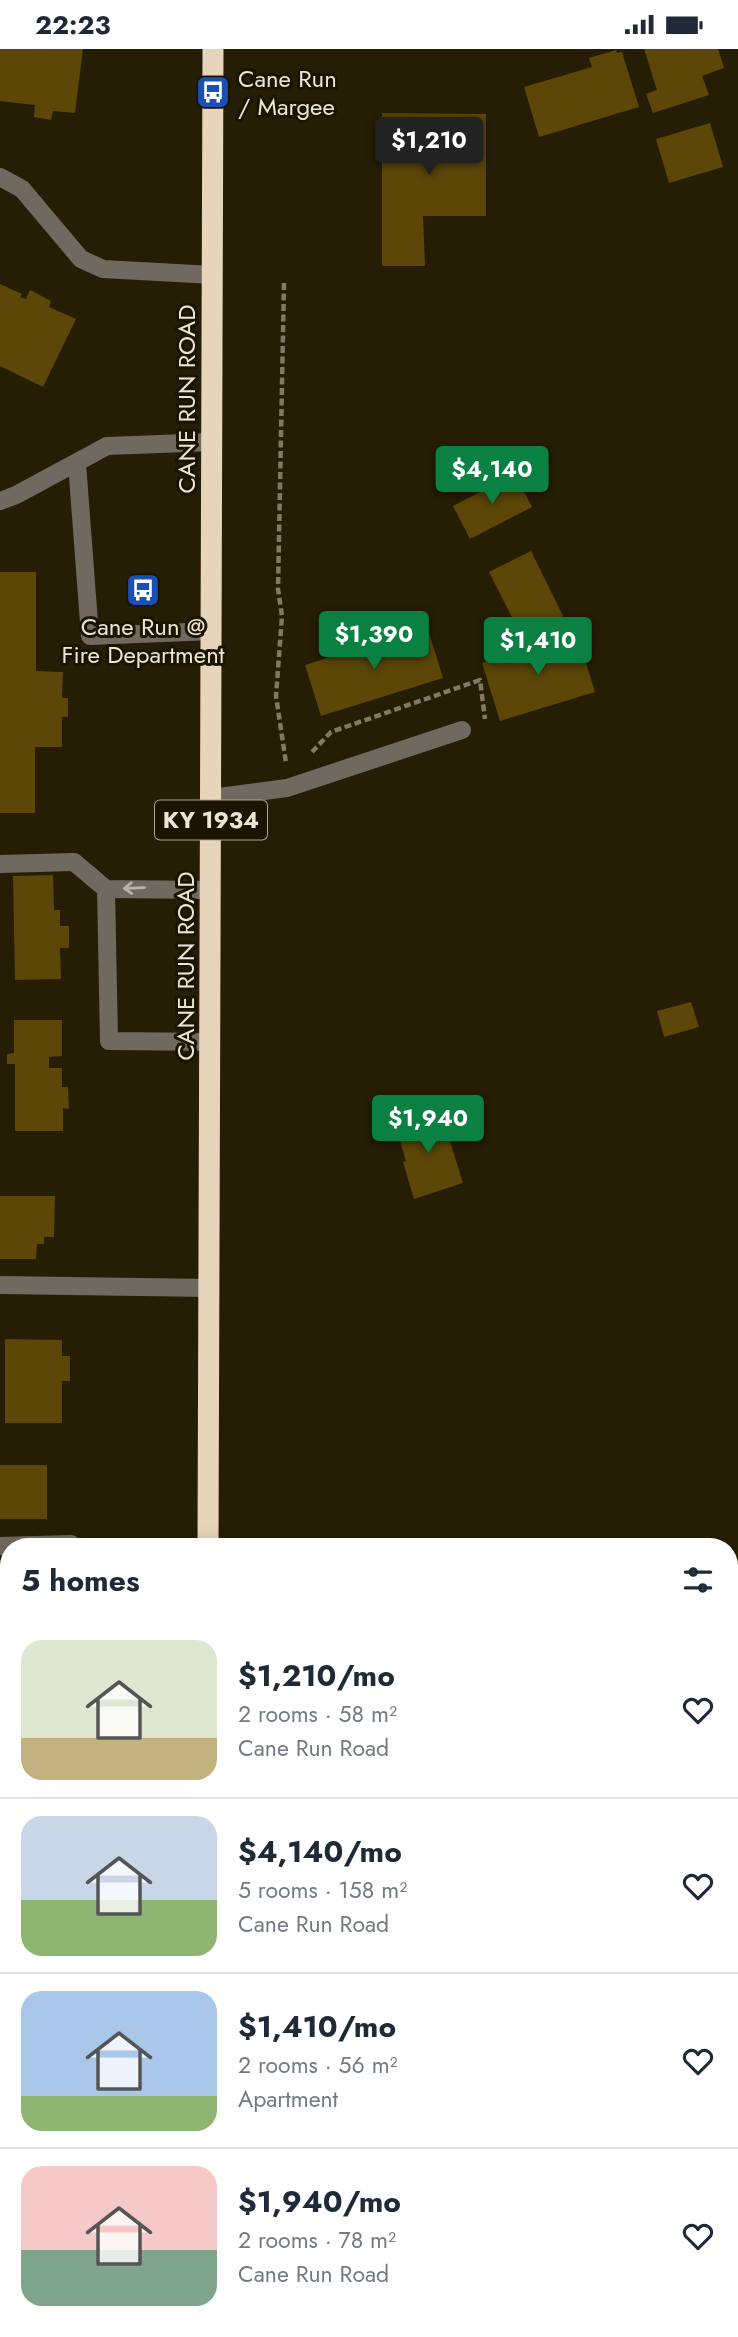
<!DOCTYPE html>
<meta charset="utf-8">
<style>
body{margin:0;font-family:Jost,sans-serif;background:#f2f2f3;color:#1f2937;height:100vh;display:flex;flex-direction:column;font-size:26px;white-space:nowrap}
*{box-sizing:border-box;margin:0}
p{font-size:23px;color:#747a83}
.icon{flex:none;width:38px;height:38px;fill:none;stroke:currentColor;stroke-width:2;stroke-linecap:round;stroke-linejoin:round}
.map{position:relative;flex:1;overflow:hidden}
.details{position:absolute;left:0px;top:1489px;width:738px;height:800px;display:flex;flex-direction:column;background:#fff;border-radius:28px 28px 0 0;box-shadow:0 4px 18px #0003}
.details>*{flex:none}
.price{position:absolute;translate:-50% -60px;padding:0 16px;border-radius:7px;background:#0b8043;color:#fff;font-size:23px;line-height:46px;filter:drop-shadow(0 2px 4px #0008)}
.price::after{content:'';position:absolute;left:50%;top:42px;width:21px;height:16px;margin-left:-10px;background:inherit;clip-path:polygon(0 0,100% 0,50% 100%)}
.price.on{background:#222;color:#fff}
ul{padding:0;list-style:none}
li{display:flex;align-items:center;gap:21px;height:175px;padding:0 21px}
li+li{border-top:2px solid #e0e1e3}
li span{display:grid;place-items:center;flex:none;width:196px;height:140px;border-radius:21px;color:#555}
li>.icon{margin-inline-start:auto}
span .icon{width:84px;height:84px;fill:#fffc;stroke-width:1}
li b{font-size:30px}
h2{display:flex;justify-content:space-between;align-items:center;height:84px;padding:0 21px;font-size:30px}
.status{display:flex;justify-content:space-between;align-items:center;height:49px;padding:0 35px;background:#fff;direction:ltr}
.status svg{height:19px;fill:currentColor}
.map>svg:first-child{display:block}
.building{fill:#5c4709}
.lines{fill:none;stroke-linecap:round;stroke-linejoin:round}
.path{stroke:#807965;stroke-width:4.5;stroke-dasharray:7 3.5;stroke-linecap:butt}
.minor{stroke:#70695f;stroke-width:18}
.highway{stroke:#e6d5ba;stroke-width:21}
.oneway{stroke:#bab3a7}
.labels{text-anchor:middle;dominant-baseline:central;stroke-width:6;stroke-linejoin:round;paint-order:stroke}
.shield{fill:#1c1300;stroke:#ada696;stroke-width:2}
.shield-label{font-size:23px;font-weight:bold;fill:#ebe5d7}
.poi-label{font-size:24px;fill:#ebe5d7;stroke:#1c1300;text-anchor:start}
.street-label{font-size:24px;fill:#ebe5d7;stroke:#1c1300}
</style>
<div class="status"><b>22:23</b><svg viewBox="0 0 49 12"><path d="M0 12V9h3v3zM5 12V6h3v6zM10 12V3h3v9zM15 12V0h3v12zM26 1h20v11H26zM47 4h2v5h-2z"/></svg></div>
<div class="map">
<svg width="738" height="2288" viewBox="0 0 738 2288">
<rect width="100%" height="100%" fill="#261d05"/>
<!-- building -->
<g class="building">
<path d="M0 0H83L75 64 53 62 51 71 34 68 35 56 0 52Z"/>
<path d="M644 0H718L724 19 702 27 709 46 653 64 646 45 657 41Z"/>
<path d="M616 1 617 4 622 3 639 58 539 88 524 38 592 18 589 9Z"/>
<path d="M382 64 486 65V167H423L425 217H382Z"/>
<path d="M710 74 723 118 669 134 656 90Z"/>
<path d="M0 235 22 245 20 248 26 250 30 241 51 252 49 258 76 270 43 338 0 317Z"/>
<path d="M515 425 532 458 470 490 453 457Z"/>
<path d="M531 502 565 571 524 592 489 523Z"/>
<path d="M0 523H36V622L63 623 62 649H68V668H62V698H35V764H0Z"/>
<path d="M427 577 443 629 321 667 305 616Z"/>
<path d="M577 585 595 643 500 672 482 614Z"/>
<path d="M53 826 54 861H60V877H69V899H60L61 930 15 931 13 827Z"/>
<path d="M691 953 699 978 664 988 657 962Z"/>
<path d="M14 971H62V1007L49 1008V1019H62V1038H68L69 1060 63 1059V1082H15V1015H7V1005L14 1004Z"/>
<path d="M440 1060 463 1134 414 1150 403 1113 406 1112 397 1082 402 1080 400 1073Z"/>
<path d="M0 1147H55L54 1188H44V1195H37L36 1210H0Z"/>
<path d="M5 1290 62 1291V1307H70V1332H62V1374H5Z"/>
<rect x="0" y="1416" width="47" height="54"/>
<rect x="0" y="1633" width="9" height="56"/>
<rect x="0" y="1859" width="9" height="84"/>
<path d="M734 1867 738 1882V1952L730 1954V1869Z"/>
<path d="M0 2058 9 2059V2144H0Z"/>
<path d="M0 2213H9V2280H91V2288H0Z"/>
</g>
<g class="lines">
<!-- path -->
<g class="path">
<path d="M284 234 278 540 282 567 276 647 286 714"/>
<path d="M312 703 331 683 480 631 485 670"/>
</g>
<!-- minor -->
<g class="minor">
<path d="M0 128 22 140 81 210 103 220 213 226"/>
<path d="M77 414 90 587 212 582"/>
<path d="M0 452 16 446 107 397 212 393"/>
<path d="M211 749 287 739 462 681"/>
<path d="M0 815 74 813 106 840 211 841"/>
<path d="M106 840 109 992 211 993"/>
<path d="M0 1236 210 1239"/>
<path d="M0 1497 71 1495 76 1498"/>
<path d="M0 1596H9"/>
<path d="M0 1714 9 1715"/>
<path d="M730 1821 738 1819"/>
<path d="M0 2002H9"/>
<path d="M0 2199H9"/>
<path d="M356 2280 357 2288"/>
<path d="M114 2288 115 2280"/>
</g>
<!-- highway -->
<g class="highway">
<path d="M208 1498 213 0"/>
<path d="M204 2288V2280"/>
</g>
</g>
<!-- one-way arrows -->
<defs><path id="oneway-shaft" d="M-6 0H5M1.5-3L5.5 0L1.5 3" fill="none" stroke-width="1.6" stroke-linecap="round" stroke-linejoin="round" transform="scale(1.75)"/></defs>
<use class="oneway" href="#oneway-shaft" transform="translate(134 839) rotate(178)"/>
<!-- icons -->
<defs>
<g id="bus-square" transform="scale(1.75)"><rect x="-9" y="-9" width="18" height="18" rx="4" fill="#1a4fb4" stroke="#1c1300"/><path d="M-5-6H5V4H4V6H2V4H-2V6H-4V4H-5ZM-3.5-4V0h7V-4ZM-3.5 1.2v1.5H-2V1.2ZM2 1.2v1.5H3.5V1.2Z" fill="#fff"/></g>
</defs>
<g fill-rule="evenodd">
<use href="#bus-square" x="213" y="43"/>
<use href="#bus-square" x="143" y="541"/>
</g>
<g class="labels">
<!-- shield labels -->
<rect class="shield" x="155" y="751.5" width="112" height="39" rx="5"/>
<g class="shield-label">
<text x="211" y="771">KY 1934</text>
</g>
<!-- poi labels -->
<g class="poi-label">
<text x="238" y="29">Cane Run<tspan x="238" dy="28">/ Margee</tspan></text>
<text x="143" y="577" text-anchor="middle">Cane Run @<tspan x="143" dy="28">Fire Department</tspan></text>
</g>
<!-- street labels -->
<g class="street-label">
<text transform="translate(186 350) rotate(-90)">CANE RUN ROAD</text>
<text transform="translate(185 917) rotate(-90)">CANE RUN ROAD</text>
</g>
</g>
</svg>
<b class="price on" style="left:429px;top:128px">$1,210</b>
<b class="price" style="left:492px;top:457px">$4,140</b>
<b class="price" style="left:374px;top:622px">$1,390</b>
<b class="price" style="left:538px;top:628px">$1,410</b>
<b class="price" style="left:428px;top:1106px">$1,940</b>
<section class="details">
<h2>5 homes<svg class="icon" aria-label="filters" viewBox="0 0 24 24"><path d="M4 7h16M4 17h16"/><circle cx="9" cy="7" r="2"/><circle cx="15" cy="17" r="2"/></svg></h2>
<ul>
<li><span style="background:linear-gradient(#dfe7d0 70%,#c2b280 0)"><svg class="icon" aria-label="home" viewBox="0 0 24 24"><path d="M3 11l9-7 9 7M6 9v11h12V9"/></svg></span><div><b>$1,210/mo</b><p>2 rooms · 58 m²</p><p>Cane Run Road</p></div><svg class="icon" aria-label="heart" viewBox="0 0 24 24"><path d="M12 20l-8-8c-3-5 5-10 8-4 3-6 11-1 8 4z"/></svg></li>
<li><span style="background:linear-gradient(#c9d6e8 60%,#8fb573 0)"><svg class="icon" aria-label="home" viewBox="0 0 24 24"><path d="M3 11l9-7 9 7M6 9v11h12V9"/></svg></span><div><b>$4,140/mo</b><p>5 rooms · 158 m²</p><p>Cane Run Road</p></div><svg class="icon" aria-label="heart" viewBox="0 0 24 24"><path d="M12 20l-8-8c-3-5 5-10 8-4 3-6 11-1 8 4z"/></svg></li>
<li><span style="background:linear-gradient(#a9c7e8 75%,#8fb573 0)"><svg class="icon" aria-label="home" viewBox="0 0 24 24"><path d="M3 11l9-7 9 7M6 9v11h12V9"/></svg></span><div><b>$1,410/mo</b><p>2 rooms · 56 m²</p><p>Apartment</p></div><svg class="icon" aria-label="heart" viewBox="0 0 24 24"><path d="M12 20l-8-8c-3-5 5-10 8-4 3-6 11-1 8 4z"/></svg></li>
<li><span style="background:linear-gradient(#f6c9c9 60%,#7fa58c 0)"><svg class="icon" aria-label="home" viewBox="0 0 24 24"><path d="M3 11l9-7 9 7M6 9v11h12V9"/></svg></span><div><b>$1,940/mo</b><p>2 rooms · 78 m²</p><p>Cane Run Road</p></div><svg class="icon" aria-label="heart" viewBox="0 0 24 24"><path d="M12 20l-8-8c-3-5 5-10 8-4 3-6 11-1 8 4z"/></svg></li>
</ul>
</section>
</div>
